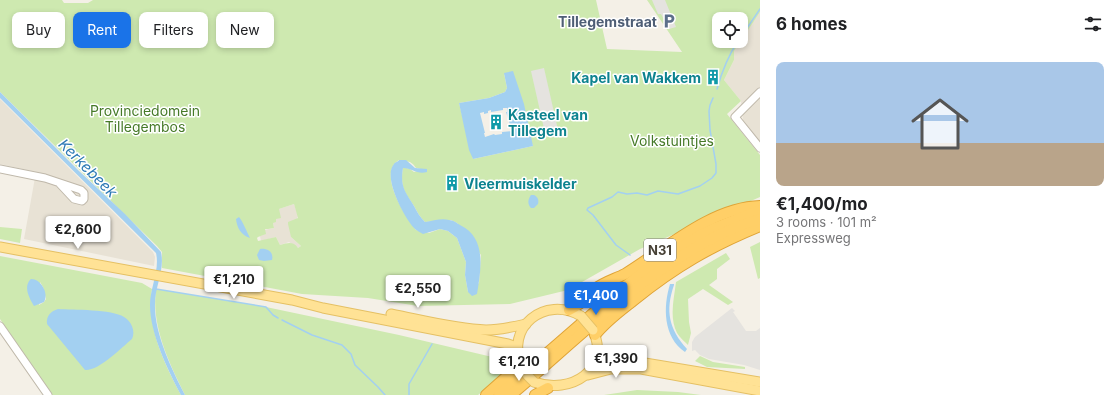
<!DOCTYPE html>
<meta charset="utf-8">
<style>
body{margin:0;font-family:Inter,sans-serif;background:#f2f2f2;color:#202124;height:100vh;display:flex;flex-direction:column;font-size:15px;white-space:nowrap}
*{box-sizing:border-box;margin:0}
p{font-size:13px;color:#757577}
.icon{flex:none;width:22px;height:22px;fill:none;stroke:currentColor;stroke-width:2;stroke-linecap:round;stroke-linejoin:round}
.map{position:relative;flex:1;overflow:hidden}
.drawer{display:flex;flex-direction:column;background:#fff;width:360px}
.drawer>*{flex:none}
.banner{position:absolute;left:12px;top:12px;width:380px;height:36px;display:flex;gap:8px}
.buttons{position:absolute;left:712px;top:12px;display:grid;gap:8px}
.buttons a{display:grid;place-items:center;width:36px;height:36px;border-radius:8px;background:#fff;box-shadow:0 2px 6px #0003;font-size:20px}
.price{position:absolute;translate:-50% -34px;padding:0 9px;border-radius:4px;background:#fff;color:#222;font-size:13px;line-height:26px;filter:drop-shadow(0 1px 2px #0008)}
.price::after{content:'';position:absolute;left:50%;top:24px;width:12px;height:9px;margin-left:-6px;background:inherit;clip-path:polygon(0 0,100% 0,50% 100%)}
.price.current{background:#1a73e8;color:#fff}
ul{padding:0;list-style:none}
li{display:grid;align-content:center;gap:8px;height:212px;padding:0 16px}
li span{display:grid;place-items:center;height:124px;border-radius:8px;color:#555}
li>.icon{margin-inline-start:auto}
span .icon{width:72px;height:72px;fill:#fffc;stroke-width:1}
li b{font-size:17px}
h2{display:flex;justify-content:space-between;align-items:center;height:48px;padding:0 16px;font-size:17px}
.pill{padding:0 14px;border-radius:8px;background:#fff;box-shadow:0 2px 6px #0003;font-size:14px;line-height:36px}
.pill.current{background:#1a73e8;color:#fff}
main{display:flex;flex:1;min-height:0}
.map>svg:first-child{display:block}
.residential{fill:#e8e2d5}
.green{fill:#cee9b0;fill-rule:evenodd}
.parking{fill:#e5e3df}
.water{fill:#a3d0f1;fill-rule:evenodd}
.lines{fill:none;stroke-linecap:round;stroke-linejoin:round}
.stream{stroke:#a3d0f1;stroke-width:1.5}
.minor-casing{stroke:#bfb8aa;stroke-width:9}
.major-casing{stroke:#e5c064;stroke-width:11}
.highway-casing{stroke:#dfa336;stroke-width:12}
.minor{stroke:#fff;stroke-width:7}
.major{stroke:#ffe295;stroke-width:9}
.highway{stroke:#ffcf67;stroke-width:10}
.major-bridge-casing{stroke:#e5c064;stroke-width:11;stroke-linecap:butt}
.major-bridge{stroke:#ffe295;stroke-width:9}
.labels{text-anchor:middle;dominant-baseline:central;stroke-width:3;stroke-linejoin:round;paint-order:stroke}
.shield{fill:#fff;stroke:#7e7a72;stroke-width:1}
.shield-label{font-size:13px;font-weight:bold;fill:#474136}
.service-label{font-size:14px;font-weight:bold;fill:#4e5e75;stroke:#fff;text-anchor:end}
.culture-label{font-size:14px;font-weight:bold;fill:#0d838f;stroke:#fff;text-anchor:start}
.park-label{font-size:14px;fill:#467a28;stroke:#fff}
.water-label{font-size:15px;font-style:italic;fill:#2d7ab5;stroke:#fff}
</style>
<main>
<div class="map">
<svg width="760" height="395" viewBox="0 0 760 395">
<rect width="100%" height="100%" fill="#f4f0e7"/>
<!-- residential -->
<g class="residential">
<path d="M760 12V141L743 121 741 101 724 80 734 60V51Z"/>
<path d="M0 99 153 252 155 257 154 266 24 239 36 172 0 164Z"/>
<path d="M294 204 298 216 291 237 301 246 298 248 289 242 280 245 276 237 261 241 260 236 265 234 264 230 274 228 273 223 279 209Z"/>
</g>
<!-- green -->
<g class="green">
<path d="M0 0H62L64 3H88L93 0H596L607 49 682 52 647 0H760V12L741 41V19H719V41H741L734 51V60L724 80 741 101 727 114 760 155V197L640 249 568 290 510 304 418 306 368 298 302 294 162 268V252L157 246 0 92ZM504 73 533 146 473 159 459 103 489 98 505 92 507 88ZM399 160C402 161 407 161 410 162 418 167 412 169 425 169L414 172 410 169 403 167C400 187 404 191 414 206 417 212 420 217 425 222L451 220 457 223 481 255 479 283 468 292 465 275 466 262 457 238 448 231 440 229 429 233 416 230C405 216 377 173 399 160ZM294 204 298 218 288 222V224L291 237 301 246 298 248C293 241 288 243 280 245L276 237 258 241 257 238 258 237 266 234 265 229H268L274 228 273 223 276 222V219L281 218 279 209Z"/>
<path d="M0 227 22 229 20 243 0 239Z"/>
<path d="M760 242V278L758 279 750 247Z"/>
<path d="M726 253 730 259 717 269V279L709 285 733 302 728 305 703 289 688 299 689 322 691 333 688 345C685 342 680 338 677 333 669 317 674 299 676 282Z"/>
<path d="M0 256 142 283 152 289C146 326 164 363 181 395H52L0 319ZM40 282 43 287 46 299 44 302 39 305Z"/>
<path d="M156 289 266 307 399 335 488 356 510 358 512 362 509 370 478 395H185C169 363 151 326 156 289Z"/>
<path d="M700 356 713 362 745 367V369L707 367 695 361Z"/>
<path d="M637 390 678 392 701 395H604Z"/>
</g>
<!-- parking -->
<g class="parking">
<path d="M652 0H665L676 27 669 29 661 14H658Z"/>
<path d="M544 68 558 130 545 133 531 71Z"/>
<path d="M732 308 735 311 733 312 746 331H756L760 328V370L744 365 709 359 700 355 695 350 692 351V342L695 337Z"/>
</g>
<!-- water -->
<g class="water">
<path d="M513 71 524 104 533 146 473 159 469 150 459 103 489 98 505 92 507 88 504 73ZM503 108H507V112H506L512 131 502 132V134L495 135 494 134 485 137 484 133H485L480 113 484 112V114L488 113V111L491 110V112L503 110Z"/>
<path d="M0 92 79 171 125 214 161 252C165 270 155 286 155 304 154 333 172 370 185 395H181C168 370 150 334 150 305 150 288 160 270 156 253L0 98Z"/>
<path d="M399 160H406L415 168 427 169V172C417 175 412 168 403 168 400 187 405 191 414 206 417 212 420 217 425 222 433 221 441 218 449 220 453 220 457 223 460 225 487 238 481 269 477 294L472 296 468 292 465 275 466 262 457 238 448 231 440 229 423 234C420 232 417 231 415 229 405 219 382 177 394 164 394 163 399 161 399 160Z"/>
<path d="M531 195H534C538 197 539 200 538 204L534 208H531C527 204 528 199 531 195Z"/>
<path d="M239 217C243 222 247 232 250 238 241 235 237 228 236 219Z"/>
<path d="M260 249C267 248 274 252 272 260L264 261 259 260 257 255Z"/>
<path d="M31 279C41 279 49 293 44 302L34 306C29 298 23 286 31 279Z"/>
<path d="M670 284H674V285C665 311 669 329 687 349L685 352C663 337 663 307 670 284Z"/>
<path d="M58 309C73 310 112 309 124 317 131 321 136 331 132 339 121 348 99 371 85 370L47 324C46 316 51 311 58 309Z"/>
</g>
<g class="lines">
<!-- stream -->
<g class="stream">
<path d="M741 37 760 9"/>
<path d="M717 89C722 71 728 56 738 41"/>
<path d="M630 255 616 245 593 215 587 210 588 208 612 197 618 192 627 194 637 193 647 195 658 191 678 194 700 186 712 178 716 173V164L710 130 709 111 710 105 713 98"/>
<path d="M156 289 266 307 273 315 278 318"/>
<path d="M282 320 312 335 342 345 351 354 355 365 378 387 385 395"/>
<path d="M409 395V384L432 344"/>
</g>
<!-- minor casing -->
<g class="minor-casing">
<g id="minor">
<path d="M760 92 735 117 760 148"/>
<path d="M0 169 45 178 81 190 84 193V199L82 201 74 199 60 184"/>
<path d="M0 326 48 395"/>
</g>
</g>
<!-- major casing -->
<g class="major-casing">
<g id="major">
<path d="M0 247 292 300 323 308 508 344 517 347"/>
<path d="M391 314C422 320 455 329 486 330 500 330 513 327 526 324"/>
<path d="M598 353 645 363 760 382"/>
<path d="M522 367C504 327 545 295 581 316"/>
<path d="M588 375 611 369H641L760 391"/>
<path d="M534 382C571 395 611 370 593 330"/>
</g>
</g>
<!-- highway casing -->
<g class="highway-casing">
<g id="highway">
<path d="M569 310C573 308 578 305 582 302 587 298 590 293 595 289 604 282 615 279 625 274 664 250 712 207 760 206"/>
<path d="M595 335C606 321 620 311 634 300 675 267 711 246 760 226"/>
<path d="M486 395 513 371 519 361"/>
<path d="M499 395 614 295 650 267 697 237 715 228 760 210"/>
<path d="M511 395C557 356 600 315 648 279 683 254 718 231 760 219"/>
<path d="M535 395 548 388"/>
</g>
</g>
<!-- minor -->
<use href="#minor" class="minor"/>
<!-- major -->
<use href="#major" class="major"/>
<!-- highway -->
<use href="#highway" class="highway"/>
<!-- major-bridge casing -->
<g class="major-bridge-casing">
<g id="major-bridge">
<path d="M581 316 593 330"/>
<path d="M522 368 527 375 534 382"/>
</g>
</g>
<!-- major-bridge -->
<use href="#major-bridge" class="major-bridge"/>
</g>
<!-- icons -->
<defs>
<g id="parking-bare" transform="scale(1.2)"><path d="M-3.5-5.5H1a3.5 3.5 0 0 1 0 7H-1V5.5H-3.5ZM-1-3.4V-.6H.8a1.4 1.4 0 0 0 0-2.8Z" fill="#5c6f8a" stroke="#fff" stroke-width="2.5" paint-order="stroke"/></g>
<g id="building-bare" transform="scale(1.2)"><path d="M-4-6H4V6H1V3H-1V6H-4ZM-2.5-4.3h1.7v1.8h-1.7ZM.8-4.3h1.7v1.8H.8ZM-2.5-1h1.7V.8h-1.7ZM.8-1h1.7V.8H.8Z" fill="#0f9aa8" stroke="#fff" stroke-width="2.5" paint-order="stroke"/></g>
</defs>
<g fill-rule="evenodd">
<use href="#parking-bare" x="669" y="21"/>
<use href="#building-bare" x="713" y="77"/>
<use href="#building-bare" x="496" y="122"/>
<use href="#building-bare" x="452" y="183"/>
</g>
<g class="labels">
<!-- shield labels -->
<rect class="shield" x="644" y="239" width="32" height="22" rx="3"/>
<g class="shield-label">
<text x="660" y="250">N31</text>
</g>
<!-- service labels -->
<g class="service-label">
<text x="657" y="21">Tillegemstraat</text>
</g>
<!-- culture labels -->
<g class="culture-label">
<text x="701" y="77" text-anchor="end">Kapel van Wakkem</text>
<text x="508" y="114">Kasteel van<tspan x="508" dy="16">Tillegem</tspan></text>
<text x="464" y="183">Vleermuiskelder</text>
</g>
<!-- park labels -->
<g class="park-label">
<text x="145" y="110">Provinciedomein<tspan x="145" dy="16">Tillegembos</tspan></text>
<text x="672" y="140">Volkstuintjes</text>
</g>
<!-- water labels -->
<g class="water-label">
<text transform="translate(88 168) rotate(45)">Kerkebeek</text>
</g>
</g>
</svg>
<div class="buttons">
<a><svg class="icon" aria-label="locate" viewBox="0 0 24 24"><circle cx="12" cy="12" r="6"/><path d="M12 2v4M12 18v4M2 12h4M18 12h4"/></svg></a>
</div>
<b class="price" style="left:78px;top:250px">€2,600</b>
<b class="price" style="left:234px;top:300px">€1,210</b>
<b class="price" style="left:418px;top:309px">€2,550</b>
<b class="price current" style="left:596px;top:316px">€1,400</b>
<b class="price" style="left:616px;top:379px">€1,390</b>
<b class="price" style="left:519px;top:382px">€1,210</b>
<div class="banner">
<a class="pill">Buy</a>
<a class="pill current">Rent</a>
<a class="pill">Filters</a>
<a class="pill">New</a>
</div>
</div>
<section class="drawer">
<h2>6 homes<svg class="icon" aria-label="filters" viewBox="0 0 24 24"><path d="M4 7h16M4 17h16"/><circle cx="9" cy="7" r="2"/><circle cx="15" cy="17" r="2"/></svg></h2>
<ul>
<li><span style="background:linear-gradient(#a9c7e8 65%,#b9a48a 0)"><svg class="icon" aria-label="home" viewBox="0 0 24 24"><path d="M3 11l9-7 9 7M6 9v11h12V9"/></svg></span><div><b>€1,400/mo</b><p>3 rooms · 101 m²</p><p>Expressweg</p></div></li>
</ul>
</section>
</main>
